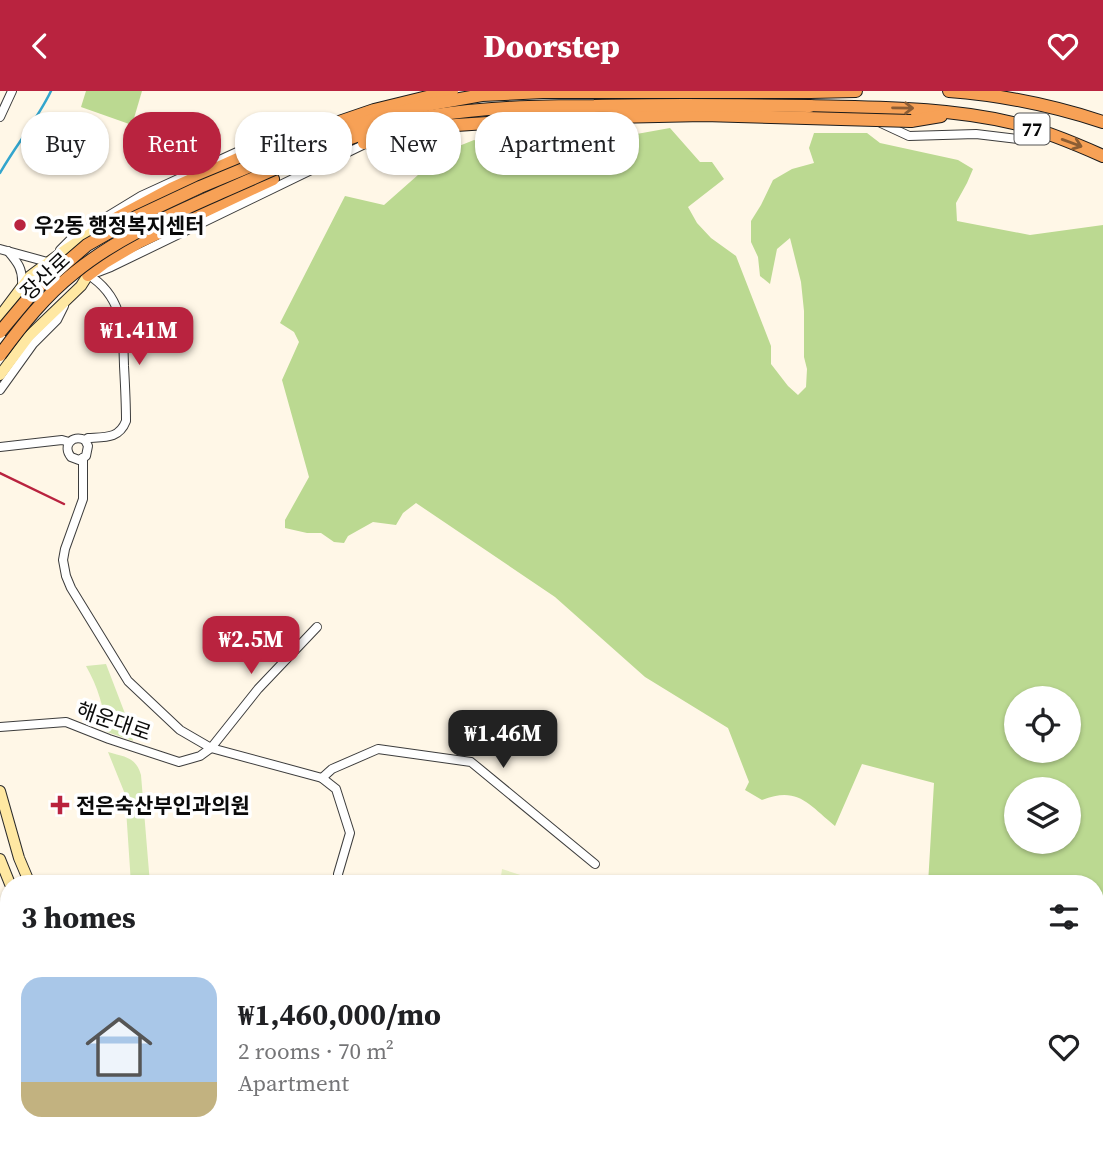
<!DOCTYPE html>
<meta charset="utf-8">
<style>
body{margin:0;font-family:"Source Serif 4","Noto Sans KR",serif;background:#f2f2f2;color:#202124;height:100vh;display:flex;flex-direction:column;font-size:26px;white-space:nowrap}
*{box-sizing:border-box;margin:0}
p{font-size:23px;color:#757577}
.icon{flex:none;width:38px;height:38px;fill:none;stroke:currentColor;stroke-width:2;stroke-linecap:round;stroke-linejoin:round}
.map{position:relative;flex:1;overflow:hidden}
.details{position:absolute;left:0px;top:784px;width:1104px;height:275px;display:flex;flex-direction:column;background:#fff;border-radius:28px 28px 0 0;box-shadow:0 2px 5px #0004}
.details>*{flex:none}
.banner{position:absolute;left:21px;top:21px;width:700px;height:63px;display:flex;gap:14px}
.fabs{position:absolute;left:1004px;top:595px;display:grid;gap:14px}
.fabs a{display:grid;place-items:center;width:77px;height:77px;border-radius:50%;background:#fff;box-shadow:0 2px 5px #0004;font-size:35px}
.price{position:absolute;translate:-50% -60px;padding:0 16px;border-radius:14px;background:#b9233f;color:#fff;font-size:23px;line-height:46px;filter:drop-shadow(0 2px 4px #0008)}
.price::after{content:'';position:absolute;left:50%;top:42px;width:21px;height:16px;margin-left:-10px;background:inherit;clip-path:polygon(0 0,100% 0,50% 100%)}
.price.selected{background:#222;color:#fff}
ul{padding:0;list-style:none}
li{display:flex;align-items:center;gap:21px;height:175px;padding:0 21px}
li span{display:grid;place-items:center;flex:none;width:196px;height:140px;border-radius:21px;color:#555}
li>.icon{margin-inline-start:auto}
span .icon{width:84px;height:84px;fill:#fffc;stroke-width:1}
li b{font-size:30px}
h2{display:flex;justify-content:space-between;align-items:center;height:84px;padding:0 21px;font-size:30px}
.pill{padding:0 24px;border-radius:28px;background:#fff;box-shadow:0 2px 5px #0004;font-size:24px;line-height:63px}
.pill.selected{background:#b9233f;color:#fff}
header{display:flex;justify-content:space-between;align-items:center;height:91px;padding:0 21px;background:#b9233f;color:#fff;font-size:32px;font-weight:800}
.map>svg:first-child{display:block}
.green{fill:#d5e8b2}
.forest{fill:#bbd991;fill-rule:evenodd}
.pitch{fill:#e6efc4}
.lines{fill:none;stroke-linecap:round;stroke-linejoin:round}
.stream{stroke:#33a5cd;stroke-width:2.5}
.minor-casing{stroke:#3d3d3d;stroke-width:10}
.secondary-casing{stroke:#2c2c2c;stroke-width:12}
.trunk-casing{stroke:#1b1b1b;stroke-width:14}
.minor{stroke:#fff;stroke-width:8}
.secondary{stroke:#ffe8a2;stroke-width:10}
.trunk{stroke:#f7a156;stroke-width:12}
.rail{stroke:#b9233f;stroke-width:2.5}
.trunk-bridge-casing{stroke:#1b1b1b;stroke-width:14;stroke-linecap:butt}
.trunk-bridge{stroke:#f7a156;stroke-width:12}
.oneway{stroke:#8c5d34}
.poi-dot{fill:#b9233f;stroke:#fff;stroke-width:2.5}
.labels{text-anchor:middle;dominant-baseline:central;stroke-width:7;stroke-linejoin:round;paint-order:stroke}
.shield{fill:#fff;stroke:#545454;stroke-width:2}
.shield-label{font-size:19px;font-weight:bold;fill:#0a0a0a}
.poi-label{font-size:21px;font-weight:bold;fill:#0a0a0a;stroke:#fff;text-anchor:start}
.street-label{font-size:21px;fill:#0a0a0a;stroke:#fff}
</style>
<header><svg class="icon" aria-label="back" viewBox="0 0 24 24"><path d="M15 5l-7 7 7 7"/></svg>Doorstep<svg class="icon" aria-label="heart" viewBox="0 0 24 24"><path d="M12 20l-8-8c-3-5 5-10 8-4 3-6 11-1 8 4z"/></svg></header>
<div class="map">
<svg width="1103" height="1058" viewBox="0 0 1103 1058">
<rect width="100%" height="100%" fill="#fff7e7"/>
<!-- green -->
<g class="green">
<path d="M106 573 129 633 133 650 107 641C104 617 98 596 86 575Z"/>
<path d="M108 661C125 666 136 666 141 684L150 793H131L125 703Z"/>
<path d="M498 1050H546L545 1058H497Z"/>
</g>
<!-- forest -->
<g class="forest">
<path d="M86 0H142L132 34 81 16Z"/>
<path d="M670 37 700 71H712L724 88 688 116 697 132 711 147 736 165 771 255V273L788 295 798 304 806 296 807 278 804 266V220L801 191 790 147 777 158 770 193 760 185 758 166 751 151V130L761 114 773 89 792 78 814 72 809 57 814 42H867L880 52 958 69 973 78 967 92 956 112 957 130 1030 144 1103 134V1058H550L551 1050H1096V793H928L934 692 862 673 835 735C808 713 798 695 762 709L745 699 749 691 728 637 645 586 555 506 416 412 403 422 396 434 373 431 348 445 344 452 334 451 321 442H307L285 437V429L309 386 282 289 299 251 294 241 280 232 345 105 384 114 444 61 474 49 520 65 548 63 564 40 631 44ZM1017 607H1069V660H1017ZM1017 698H1069V751H1017Z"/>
</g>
<!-- pitch -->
<path class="pitch" d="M502 778 548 793H500Z"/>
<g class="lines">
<!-- stream -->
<path class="stream" d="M0 82C16 54 37 29 51 0"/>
<!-- minor casing -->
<g class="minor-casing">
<g id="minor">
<path d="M0 26 12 0"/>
<path d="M460 28 503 25"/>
<path d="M881 32 909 45 976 43 1018 48"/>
<path d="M0 158 51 172"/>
<path d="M60 159 72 147 141 105 259 51 283 44"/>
<path d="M8 160C18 172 23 178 22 194"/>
<path d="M98 181 111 176 367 52"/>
<path d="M0 299 33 253 57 229 64 215"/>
<path d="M85 349 88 355 86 365 79 369 71 366C62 355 72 343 85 349L88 347C105 346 119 348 126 330 126 312 125 293 124 275 123 237 123 205 87 183"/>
<path d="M0 356 62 349 69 351"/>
<path d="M83 367V408L65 458 63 469 66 485 71 497 128 590 180 639 211 657 322 687 336 698 350 742 338 783 339 793"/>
<path d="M0 636 66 631 109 648 179 671 200 665 211 657 258 598 317 536"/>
<path d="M322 687 332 678 378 658 471 671 595 773"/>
<path d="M0 1028 9 1024"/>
<path d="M315 1058 316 1050"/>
</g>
</g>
<!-- secondary casing -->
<g class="secondary-casing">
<g id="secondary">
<path d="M0 225 30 185 65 159 102 135"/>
<path d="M0 284 29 245 81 195 88 184"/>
<path d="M0 700 19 767 30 793"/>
<path d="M0 768 10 793"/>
<path d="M102 1050 105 1058"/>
<path d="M129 1050 132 1058"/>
</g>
</g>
<!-- trunk casing -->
<g class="trunk-casing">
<g id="trunk">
<path d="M949 0C1003 4 1051 14 1103 31"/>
<path d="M810 1 856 0"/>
<path d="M810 15C878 17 946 16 1013 32 1043 39 1074 52 1103 65"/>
<path d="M911 30 941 25"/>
<path d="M102 135 171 98 260 58"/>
<path d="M88 184 105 171 139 151 273 88"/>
</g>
</g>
<!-- minor -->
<use href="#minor" class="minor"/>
<!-- secondary -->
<use href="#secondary" class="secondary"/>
<!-- trunk -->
<use href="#trunk" class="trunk"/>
<!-- rail -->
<path class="rail" d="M0 382 64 413"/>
<!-- trunk-bridge casing -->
<g class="trunk-bridge-casing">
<g id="trunk-bridge">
<path d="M364 52 399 41 441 35 566 27 704 24 911 30"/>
<path d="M260 58 374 19 452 0"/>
<path d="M0 241 36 198 87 154 136 126 200 96 289 59 369 30 426 14 482 4 543 1H810"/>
<path d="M0 264C22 234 45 205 74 182 118 146 171 124 222 101 289 72 358 38 430 25 484 16 539 15 594 15 666 13 738 14 810 15"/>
</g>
</g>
<!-- trunk-bridge -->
<use href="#trunk-bridge" class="trunk-bridge"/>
</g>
<!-- one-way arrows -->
<defs><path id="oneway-shaft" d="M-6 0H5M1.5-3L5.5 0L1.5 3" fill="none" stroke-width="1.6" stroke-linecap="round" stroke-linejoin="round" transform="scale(1.75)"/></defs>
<g class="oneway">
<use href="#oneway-shaft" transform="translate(903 17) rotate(1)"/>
<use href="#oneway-shaft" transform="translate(1072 52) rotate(20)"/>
</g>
<!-- markers -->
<g class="poi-dot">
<circle cx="20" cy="134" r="7"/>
<path d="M56.5 703.5h7v7h7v7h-7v7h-7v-7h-7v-7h7z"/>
</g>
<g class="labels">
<!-- shield labels -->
<rect class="shield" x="1014.5" y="22.5" width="35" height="31" rx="5"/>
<g class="shield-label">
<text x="1032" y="38">77</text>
</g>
<!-- poi labels -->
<g class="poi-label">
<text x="34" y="134">우2동 행정복지센터</text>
<text x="76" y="714">전은숙산부인과의원</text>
</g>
<!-- street labels -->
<g class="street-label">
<text transform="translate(45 185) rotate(-43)">장산로</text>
<text transform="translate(114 630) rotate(19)">해운대로</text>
</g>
</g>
</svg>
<div class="fabs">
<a><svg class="icon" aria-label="locate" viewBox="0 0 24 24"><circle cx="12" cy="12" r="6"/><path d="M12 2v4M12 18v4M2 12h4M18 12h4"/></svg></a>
<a><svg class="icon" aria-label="layers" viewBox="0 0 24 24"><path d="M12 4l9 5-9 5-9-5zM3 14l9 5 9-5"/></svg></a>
</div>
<b class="price" style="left:139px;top:276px">₩1.41M</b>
<b class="price" style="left:251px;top:585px">₩2.5M</b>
<b class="price selected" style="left:503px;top:679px">₩1.46M</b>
<div class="banner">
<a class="pill">Buy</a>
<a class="pill selected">Rent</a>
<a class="pill">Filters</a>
<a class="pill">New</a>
<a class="pill">Apartment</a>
</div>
<section class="details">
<h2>3 homes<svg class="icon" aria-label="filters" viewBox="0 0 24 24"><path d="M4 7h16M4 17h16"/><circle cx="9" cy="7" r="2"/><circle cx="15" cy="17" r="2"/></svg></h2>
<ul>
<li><span style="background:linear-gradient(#a9c7e8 75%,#c2b280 0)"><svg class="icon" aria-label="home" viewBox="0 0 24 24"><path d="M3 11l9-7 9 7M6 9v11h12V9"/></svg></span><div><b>₩1,460,000/mo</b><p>2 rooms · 70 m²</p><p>Apartment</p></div><svg class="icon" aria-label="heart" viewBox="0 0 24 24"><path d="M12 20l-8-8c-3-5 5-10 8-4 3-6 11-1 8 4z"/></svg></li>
</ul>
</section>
</div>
